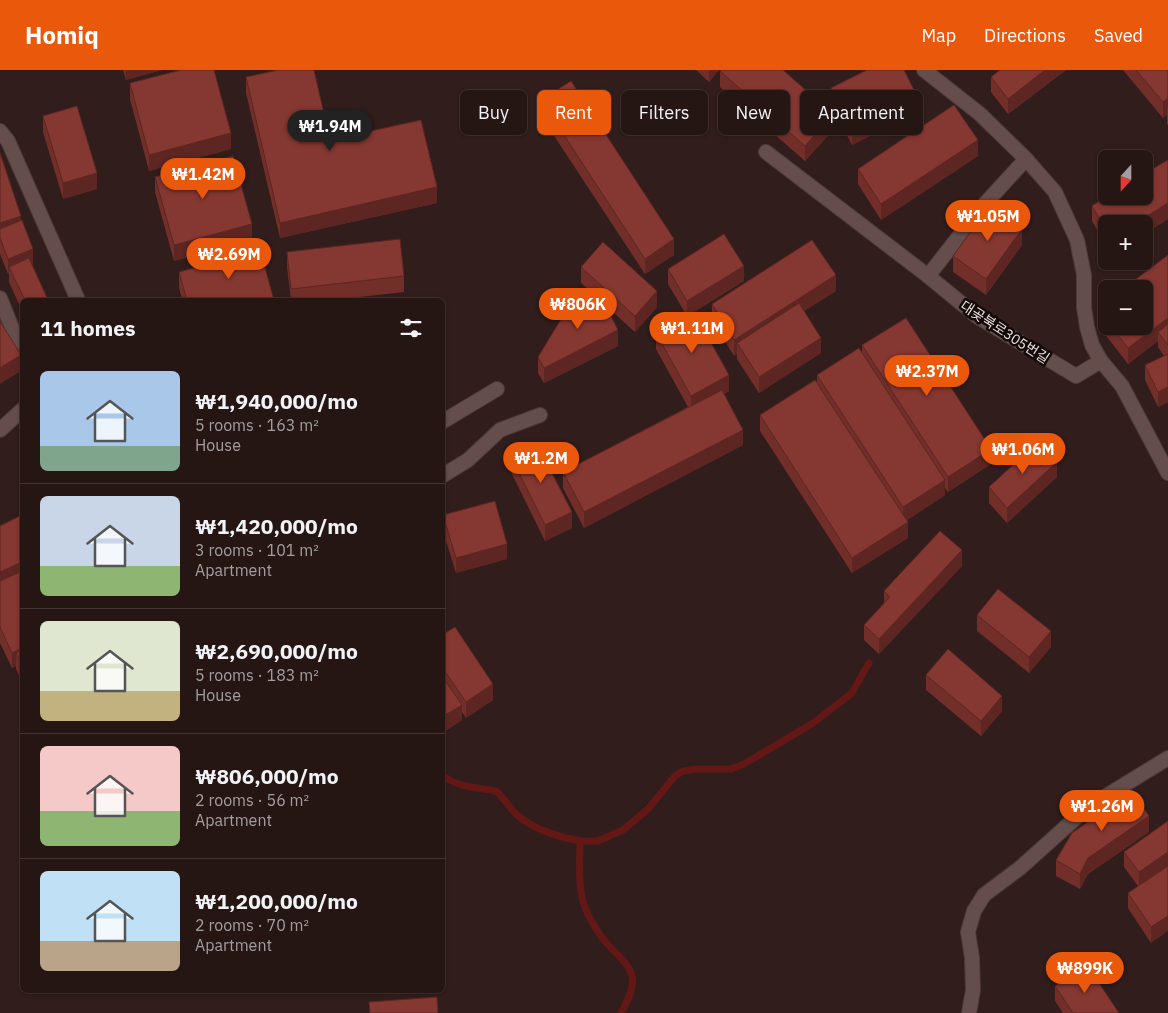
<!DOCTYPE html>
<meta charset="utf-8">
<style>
body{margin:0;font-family:"IBM Plex Sans","Noto Sans KR",sans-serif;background:#312322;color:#f1f3f6;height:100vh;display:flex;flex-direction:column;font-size:19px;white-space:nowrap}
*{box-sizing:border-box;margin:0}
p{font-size:16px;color:#a39fa0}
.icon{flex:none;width:28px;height:28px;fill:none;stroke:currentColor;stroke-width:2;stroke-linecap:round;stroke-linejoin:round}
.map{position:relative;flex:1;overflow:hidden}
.side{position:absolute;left:20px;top:228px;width:425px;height:695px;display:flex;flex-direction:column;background:#251614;border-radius:8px;box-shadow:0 1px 4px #0004,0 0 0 1px #423534}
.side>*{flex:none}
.guide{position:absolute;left:460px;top:20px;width:475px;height:45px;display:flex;gap:10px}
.needle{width:32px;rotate:201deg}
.fabs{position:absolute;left:1098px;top:80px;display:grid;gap:10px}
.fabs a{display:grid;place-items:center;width:55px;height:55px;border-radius:8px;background:#251614;box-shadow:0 1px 4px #0004,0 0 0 1px #423534;font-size:25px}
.price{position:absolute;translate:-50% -42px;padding:0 11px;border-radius:18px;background:#ea580c;color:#fff;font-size:16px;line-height:32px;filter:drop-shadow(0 1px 2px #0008)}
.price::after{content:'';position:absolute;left:50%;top:30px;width:15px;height:11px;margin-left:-8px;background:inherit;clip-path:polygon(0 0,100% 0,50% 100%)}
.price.selected{background:#222;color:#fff}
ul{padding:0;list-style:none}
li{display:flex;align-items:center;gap:15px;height:125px;padding:0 20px}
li+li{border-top:1px solid #423534}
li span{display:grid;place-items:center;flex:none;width:140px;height:100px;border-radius:8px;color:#555}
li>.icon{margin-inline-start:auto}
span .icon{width:60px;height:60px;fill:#fffc;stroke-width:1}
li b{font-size:21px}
h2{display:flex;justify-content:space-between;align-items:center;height:60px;padding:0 20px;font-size:21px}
.pill{padding:0 18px;border-radius:8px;background:#251614;box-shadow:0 1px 4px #0004,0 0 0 1px #423534;font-size:18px;line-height:45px}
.pill.selected{background:#ea580c;color:#fff}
header{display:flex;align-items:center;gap:30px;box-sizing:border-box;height:70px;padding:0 25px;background:#ea580c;color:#fff}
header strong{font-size:24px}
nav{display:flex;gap:28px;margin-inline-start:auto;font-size:18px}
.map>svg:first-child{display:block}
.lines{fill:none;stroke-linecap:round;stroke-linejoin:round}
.stream{stroke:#641816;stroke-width:7}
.lane-casing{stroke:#4b3b3a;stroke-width:16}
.lane{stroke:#644d4a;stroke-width:14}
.wall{fill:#722f2a}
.shaded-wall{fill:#5d2622}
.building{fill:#853731;stroke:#5d2622}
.labels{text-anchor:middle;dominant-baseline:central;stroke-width:5;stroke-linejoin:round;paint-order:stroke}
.street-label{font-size:14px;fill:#eedfdd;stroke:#120a09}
</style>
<header>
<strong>Homiq</strong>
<nav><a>Map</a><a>Directions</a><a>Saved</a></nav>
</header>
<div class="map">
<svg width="1168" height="943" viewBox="0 0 1168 943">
<rect width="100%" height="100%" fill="#311d1b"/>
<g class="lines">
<!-- stream -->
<g class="stream">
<path d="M442 705C463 720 474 716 496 721 504 728 509 737 517 745 533 759 559 767 580 771"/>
<path d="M621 943C626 934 635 918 632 906 629 892 612 881 604 870 597 861 591 851 586 840 577 818 580 794 580 771H598L623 760 648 739 675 706 683 701 697 699H731L744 694 813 653 851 624 869 593"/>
</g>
<!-- lane casing -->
<g class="lane-casing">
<g id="lane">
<path d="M924 0 980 44 1026 89 982 137 928 206 978 247 1076 306 1101 291"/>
<path d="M0 61 8 71 78 230"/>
<path d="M766 82 928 206"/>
<path d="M1026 89 1055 122 1077 170 1084 205V237L1087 257 1092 275 1101 291 1122 316 1168 403"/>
<path d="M0 228 12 258 22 277"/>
<path d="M442 352 497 319"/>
<path d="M0 360 22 340"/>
<path d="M442 406 468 390 500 360 540 345"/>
<path d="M969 943 973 920 972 888 968 862 974 841 984 825 1020 798 1088 737 1168 688"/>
</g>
</g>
<!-- lane -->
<use href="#lane" class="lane"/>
</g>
<!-- wall -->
<g class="wall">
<path d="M123 0H162L126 10Z"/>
<path d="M696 0H719L709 12Z"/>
<path d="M1000 0H1066L1008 44 991 22V7Z"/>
<path d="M1123 0H1168V55L1167 54V45L1163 48Z"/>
<path d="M720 1 833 60 805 91 720 17Z"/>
<path d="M246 7 330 70 437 133 280 168 246 23Z"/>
<path d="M130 13 231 79 149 101 130 29Z"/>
<path d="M831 18 917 42 852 75 831 34Z"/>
<path d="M541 30 674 185 645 204 541 46Z"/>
<path d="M43 46 97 119 63 129 43 62Z"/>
<path d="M0 83 21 150 33 194 32 195 48 230H22V241L9 212V204H8L0 184Z"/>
<path d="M978 86 881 150 858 114V99Z"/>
<path d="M1168 90V149L1144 164 1106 154V175L1092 151V136Z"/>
<path d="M155 107 252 170 174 191 155 122Z"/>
<path d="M1022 175 986 225 953 202V186Z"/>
<path d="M287 182 404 206V222L333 230H291L287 197Z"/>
<path d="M1168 185V332L1158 337 1145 310V295L1164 286 1158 277V271L1128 294 1097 254V238L1106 232V256H1144Z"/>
<path d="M581 197 657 237 635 262 605 235 618 276 544 313 538 303V287L596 226 581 213Z"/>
<path d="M668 199 744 211 694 242 729 321 724 324 743 375 584 458 563 418V402L688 337 656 279V263L687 246 668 214Z"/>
<path d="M179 202 274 230H182L179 217Z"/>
<path d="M836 221 804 241 821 283 759 323 737 289V284L734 286 712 250V234Z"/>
<path d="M862 275 991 394 948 422 945 418V425L907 450 908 468 852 503 760 361V345L817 312V305L862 284Z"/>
<path d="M510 385 572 458 545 471 510 400Z"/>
<path d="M1057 407 1007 453 989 433V417Z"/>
<path d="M22 445V612L16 599V596L12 598 0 573V456Z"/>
<path d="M443 445 507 489 456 503 443 461Z"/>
<path d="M962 496 879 584 864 570V555L884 533V521Z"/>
<path d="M977 545 1051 577 1029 603 977 561Z"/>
<path d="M442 565 493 630 466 648 462 642V650L442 663Z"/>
<path d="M926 605 1002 641 981 666 926 620Z"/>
<path d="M1168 751 1151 873 1128 838V823L1138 816 1124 797V782Z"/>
<path d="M1149 762 1088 804 1080 819 1056 806V790Z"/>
<path d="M1055 916 1119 943H1063L1055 931Z"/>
</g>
<!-- shaded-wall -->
<g class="shaded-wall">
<path d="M126 0H162L126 10Z"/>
<path d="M709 0H719L709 12Z"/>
<path d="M1045 0H1066L1008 44V29Z"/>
<path d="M917 26V42L852 75V59Z"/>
<path d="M1168 28V39L1167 38V45L1163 48V32Z"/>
<path d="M833 44V60L805 91V76Z"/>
<path d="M231 63V79L149 101V85Z"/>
<path d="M978 70V86L881 150V134Z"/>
<path d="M97 103V119L63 129V113Z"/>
<path d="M437 117V133L280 168V153Z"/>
<path d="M1168 133V149L1144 164V154H1134Z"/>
<path d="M21 146V162L0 168V153Z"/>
<path d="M252 154V170L174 191V175Z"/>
<path d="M1022 159V175L986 225V209Z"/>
<path d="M674 169V185L645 204V189Z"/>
<path d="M33 179V194L12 203 9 197V204H8V189Z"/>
<path d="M744 196V211L687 246V231Z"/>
<path d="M836 205V221L742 281 737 273V284L734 286V270Z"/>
<path d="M657 221V237L635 262V246Z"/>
<path d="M1168 248V263L1158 262V271L1128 294V278Z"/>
<path d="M618 260V276L544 313V298Z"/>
<path d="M821 268V283L759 323V307Z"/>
<path d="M21 285V301L0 314V298Z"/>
<path d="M729 305V321L691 342V326Z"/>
<path d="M1168 317V332L1158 337V322Z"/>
<path d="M743 360V375L584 458V442Z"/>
<path d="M991 379V394L948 422V407Z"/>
<path d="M1057 392V407L1007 453V438Z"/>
<path d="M945 410V425L903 453V437Z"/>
<path d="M572 442V458L545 471V455Z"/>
<path d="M908 452V468L852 503V488Z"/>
<path d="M507 474V489L456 503V488Z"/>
<path d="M962 480V496L879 584V569Z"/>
<path d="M445 483V499L442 500V484Z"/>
<path d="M22 492V507L0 518V502Z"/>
<path d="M1051 561V577L1029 603V587Z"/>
<path d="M22 578V593L16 583V596L12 598V583Z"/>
<path d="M493 614V630L466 648V632Z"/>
<path d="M1002 626V641L981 666V651Z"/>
<path d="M462 635V650L442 663V647Z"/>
<path d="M1149 746V762L1088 804 1080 819V804L1088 788Z"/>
<path d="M1168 782V797L1139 818V802Z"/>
<path d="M1168 846V861L1151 873V857Z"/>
</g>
<!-- building -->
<g class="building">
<path d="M181 0H214L231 63 149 85 130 13Z"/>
<path d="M278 0H314L330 70 421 50 437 117 280 153 246 7Z"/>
<path d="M721 0H783L833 44 805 76 720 1Z"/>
<path d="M867 0H904L917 26 852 59 831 18Z"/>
<path d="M1000 0H1045L1008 29 991 7Z"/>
<path d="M1136 0H1168V28L1163 32Z"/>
<path d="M571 11 674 169 645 189 541 30Z"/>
<path d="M954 35 978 70 881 134 858 99Z"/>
<path d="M77 36 97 103 63 113 43 46Z"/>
<path d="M0 83 21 146 0 153Z"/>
<path d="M233 86 252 154 174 175 155 107Z"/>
<path d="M1168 90V133L1134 154H1106V160L1092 136 1107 126H1144V104Z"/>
<path d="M989 136 1022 159 986 209 953 186Z"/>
<path d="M22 150 33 179 8 189 0 168V159Z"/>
<path d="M724 164 744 196 687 231 668 199Z"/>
<path d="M400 169 404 206 291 219 287 182Z"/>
<path d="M812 170 836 205 734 270 712 234Z"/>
<path d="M603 172 657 221 635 246 581 197Z"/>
<path d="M260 180 274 230H187L179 202Z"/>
<path d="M1168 185V248L1128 278 1111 256H1144V219H1123Z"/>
<path d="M29 188 48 230H25L9 197Z"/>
<path d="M600 224 618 260 544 298 538 287 566 241Z"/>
<path d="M1106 232V250L1097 238Z"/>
<path d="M799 233 821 268 759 307 737 273Z"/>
<path d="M694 242 729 305 691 326 656 263Z"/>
<path d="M906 248 991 379 948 407 862 275Z"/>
<path d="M0 251 21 285 0 298Z"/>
<path d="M1168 254V275L1158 262Z"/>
<path d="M859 278 945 410 903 437 817 305Z"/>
<path d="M1168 284V317L1158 322 1145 295Z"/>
<path d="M815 310 908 452 852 488 760 345Z"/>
<path d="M722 320 743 360 584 442 563 402Z"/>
<path d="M536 372 572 442 545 455 510 385Z"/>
<path d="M1038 372 1057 392 1007 438 989 417Z"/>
<path d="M495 431 507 474 456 488 443 445Z"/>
<path d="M22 445V492L0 502V456Z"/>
<path d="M940 461 962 480 879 569 864 555 890 527 884 521Z"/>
<path d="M442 474 445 483 442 484Z"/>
<path d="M20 502 22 506V578L12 583 0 557V511Z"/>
<path d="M998 519 1051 561 1029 587 977 545Z"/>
<path d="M455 557 493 614 466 632 442 597V565Z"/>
<path d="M948 579 1002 626 981 651 926 605Z"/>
<path d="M22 580V596L16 583Z"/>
<path d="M442 606 462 635 442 647Z"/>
<path d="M1132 721 1149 746 1088 788 1080 804 1056 790 1072 763Z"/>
<path d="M1168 751V782L1139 802 1124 782Z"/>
<path d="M1168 796V846L1151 857 1128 823Z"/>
<path d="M1087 895 1119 943H1073L1055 916Z"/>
<path d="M437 927 438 943H370L369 932Z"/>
</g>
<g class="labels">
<!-- street labels -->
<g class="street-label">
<text transform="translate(1005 262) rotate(33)">대곶북로305번길</text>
</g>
</g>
</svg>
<div class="fabs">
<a><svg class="needle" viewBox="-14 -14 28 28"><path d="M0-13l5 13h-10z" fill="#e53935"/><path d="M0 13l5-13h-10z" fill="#a39fa0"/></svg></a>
<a>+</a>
<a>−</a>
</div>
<b class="price selected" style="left:330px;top:82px">₩1.94M</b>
<b class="price" style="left:203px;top:130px">₩1.42M</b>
<b class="price" style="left:988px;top:172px">₩1.05M</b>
<b class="price" style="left:229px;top:210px">₩2.69M</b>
<b class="price" style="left:578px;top:260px">₩806K</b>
<b class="price" style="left:692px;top:284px">₩1.11M</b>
<b class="price" style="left:927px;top:327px">₩2.37M</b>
<b class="price" style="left:1023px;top:405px">₩1.06M</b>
<b class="price" style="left:541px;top:414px">₩1.2M</b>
<b class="price" style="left:1102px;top:762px">₩1.26M</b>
<b class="price" style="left:1085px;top:924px">₩899K</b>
<div class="guide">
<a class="pill">Buy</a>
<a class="pill selected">Rent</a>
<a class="pill">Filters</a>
<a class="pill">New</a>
<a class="pill">Apartment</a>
</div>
<section class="side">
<h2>11 homes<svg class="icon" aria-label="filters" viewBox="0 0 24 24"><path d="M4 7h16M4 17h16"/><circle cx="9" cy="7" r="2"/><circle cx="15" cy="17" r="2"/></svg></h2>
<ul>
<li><span style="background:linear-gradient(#a9c7e8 75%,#7fa58c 0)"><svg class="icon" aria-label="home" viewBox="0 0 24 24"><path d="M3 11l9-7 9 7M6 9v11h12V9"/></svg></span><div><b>₩1,940,000/mo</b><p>5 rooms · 163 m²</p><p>House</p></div></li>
<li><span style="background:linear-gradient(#c9d6e8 70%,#8fb573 0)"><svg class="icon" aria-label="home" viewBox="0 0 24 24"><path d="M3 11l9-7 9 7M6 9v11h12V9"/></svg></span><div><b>₩1,420,000/mo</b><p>3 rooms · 101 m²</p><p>Apartment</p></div></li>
<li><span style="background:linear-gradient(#dfe7d0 70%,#c2b280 0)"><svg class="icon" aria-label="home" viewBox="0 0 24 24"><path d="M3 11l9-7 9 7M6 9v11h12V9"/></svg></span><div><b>₩2,690,000/mo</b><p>5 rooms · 183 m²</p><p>House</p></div></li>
<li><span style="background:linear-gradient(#f6c9c9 65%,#8fb573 0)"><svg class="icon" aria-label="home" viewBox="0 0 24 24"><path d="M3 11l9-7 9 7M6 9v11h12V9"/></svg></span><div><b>₩806,000/mo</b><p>2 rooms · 56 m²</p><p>Apartment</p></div></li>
<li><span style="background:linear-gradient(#bfe0f5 70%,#b9a48a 0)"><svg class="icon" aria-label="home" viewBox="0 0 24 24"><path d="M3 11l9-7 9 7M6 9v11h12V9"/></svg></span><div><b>₩1,200,000/mo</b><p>2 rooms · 70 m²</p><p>Apartment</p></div></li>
</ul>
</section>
</div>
